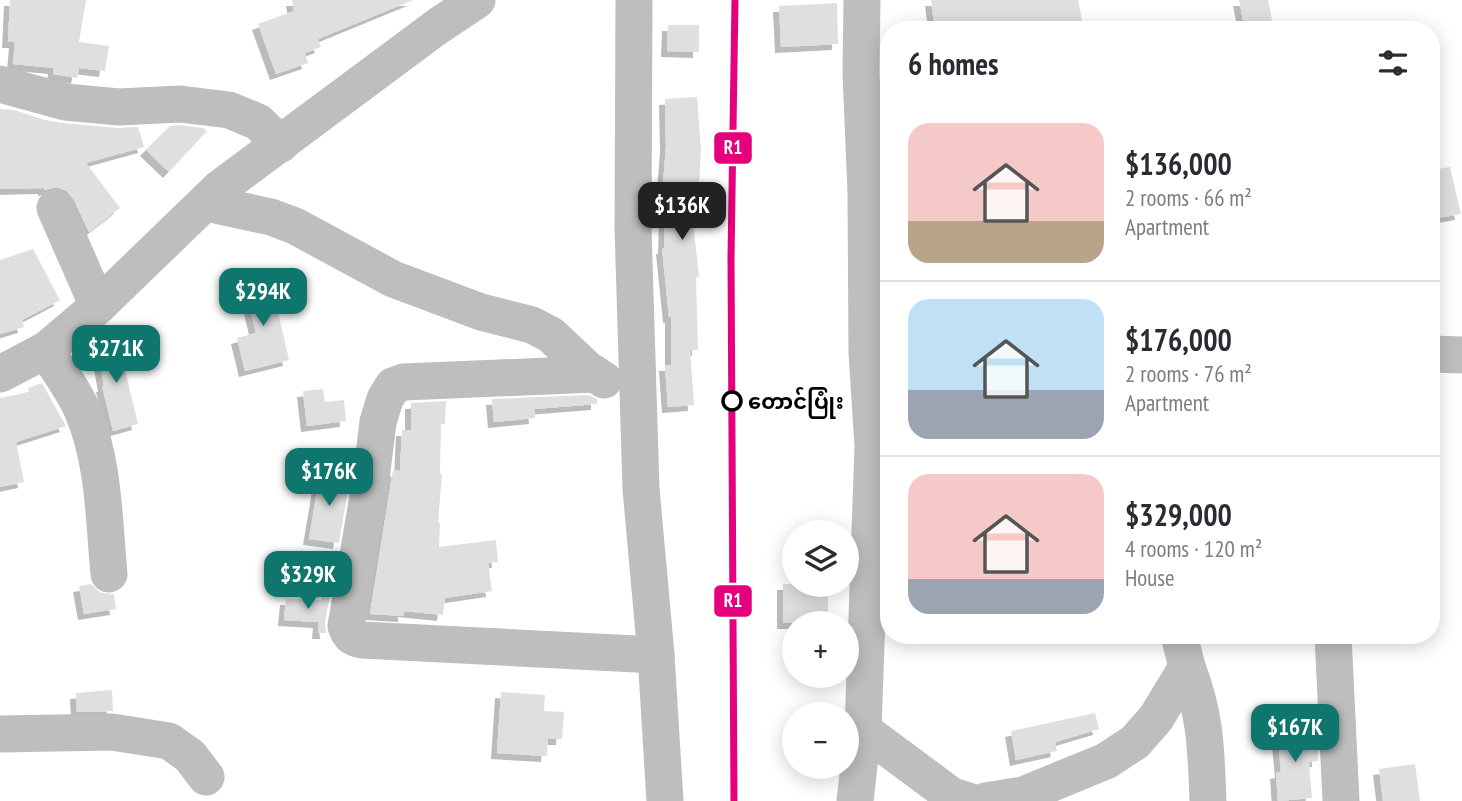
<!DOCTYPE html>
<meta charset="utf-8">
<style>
body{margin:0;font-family:"PT Sans Narrow","Noto Sans Myanmar",sans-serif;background:#f7f7f7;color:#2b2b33;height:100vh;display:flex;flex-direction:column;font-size:26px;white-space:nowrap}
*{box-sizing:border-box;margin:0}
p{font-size:23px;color:#7c7c81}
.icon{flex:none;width:38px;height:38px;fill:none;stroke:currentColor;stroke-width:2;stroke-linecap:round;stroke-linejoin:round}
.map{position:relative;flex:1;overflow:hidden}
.side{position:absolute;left:880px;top:21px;width:560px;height:623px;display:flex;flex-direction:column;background:#fff;border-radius:28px;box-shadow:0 4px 18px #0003}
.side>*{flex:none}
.fabs{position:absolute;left:782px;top:520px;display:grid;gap:14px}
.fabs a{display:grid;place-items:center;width:77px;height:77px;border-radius:50%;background:#fff;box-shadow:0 4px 18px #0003;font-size:35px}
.price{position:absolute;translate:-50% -60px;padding:0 16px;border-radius:14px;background:#0f766e;color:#fff;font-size:23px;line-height:46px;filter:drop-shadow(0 2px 4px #0008)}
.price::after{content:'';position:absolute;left:50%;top:42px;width:21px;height:16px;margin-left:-10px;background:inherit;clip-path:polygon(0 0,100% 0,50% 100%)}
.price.selected{background:#222;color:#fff}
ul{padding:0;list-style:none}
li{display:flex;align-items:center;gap:21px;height:175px;padding:0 28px}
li+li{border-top:2px solid #e1e1e2}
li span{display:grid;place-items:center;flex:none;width:196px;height:140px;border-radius:21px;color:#555}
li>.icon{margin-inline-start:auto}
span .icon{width:84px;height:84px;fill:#fffc;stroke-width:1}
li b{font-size:30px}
h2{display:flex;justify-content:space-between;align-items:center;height:84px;padding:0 28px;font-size:30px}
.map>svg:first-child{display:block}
.building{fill:#dfdfdf;filter:url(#shadow)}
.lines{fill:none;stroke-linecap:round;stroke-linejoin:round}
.minor{stroke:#bebebe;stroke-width:37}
.rail-1-casing{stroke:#fff;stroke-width:12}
.rail-1{stroke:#e5007d;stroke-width:7}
.stop-dot{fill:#fff;stroke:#000;stroke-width:3.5}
.labels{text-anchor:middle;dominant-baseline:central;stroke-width:7;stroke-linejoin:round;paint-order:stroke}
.stop-label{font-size:21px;font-weight:bold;fill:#000;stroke:#fff;text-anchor:start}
.line-badge{stroke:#fff;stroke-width:2.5}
.badge-label{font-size:19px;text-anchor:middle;font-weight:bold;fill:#fff}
</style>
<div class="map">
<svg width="1462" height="801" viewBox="0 0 1462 801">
<defs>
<filter id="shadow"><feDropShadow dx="-6" dy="6" stdDeviation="0" flood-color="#0004"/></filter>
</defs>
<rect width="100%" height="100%" fill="#fff"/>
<!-- building -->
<g class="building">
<path d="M10 0H86L79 42 109 46 105 71 79 68 77 78 53 74 54 68 13 64 15 42H8Z"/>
<path d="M292 0H413L318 39 321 47 305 53 308 63 276 74 258 24 294 11Z"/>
<path d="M931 0H1078L1084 30H935Z"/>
<path d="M1239 0H1268L1274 30H1245Z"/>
<path d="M837 3 838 44 781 47 779 6Z"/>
<path d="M668 25H699V52L667 51Z"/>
<path d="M697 97 701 151 697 220H693L699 277H696L698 350H690L694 405 668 407 665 365H671V317H669L662 248H664L666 185 663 184 666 146 665 99Z"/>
<path d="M0 109 14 110 45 120 63 123 117 128 138 127 144 147 86 163 120 208 89 232 74 200 67 191 57 187 44 190V188L0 189Z"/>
<path d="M179 125 203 128 207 131 169 172 146 150 170 126Z"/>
<path d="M1450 167 1461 214 1432 219V170Z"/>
<path d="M33 249 60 300 22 320 24 327 0 334V260Z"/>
<path d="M270 277 289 360 245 371 237 338 256 333 244 283Z"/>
<path d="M117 336 138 424 113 431 102 386H104L96 340Z"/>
<path d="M42 383 66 426 16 442 24 482 0 487V398L29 392 28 388Z"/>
<path d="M323 389 325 402 344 400 346 421 307 426 303 391Z"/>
<path d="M589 395 597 399V404L534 409 535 418 494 422 492 399Z"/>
<path d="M446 401 445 424H441L440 473 442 474 438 523H440L439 547 496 540 498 562 488 563 492 591 445 598 443 615 404 611V616L370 614 393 470 400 471 402 430H411V403Z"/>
<path d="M320 474 350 478 339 543 309 539Z"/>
<path d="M91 584 101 593 114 594 116 609 84 614 79 586Z"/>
<rect x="783" y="584" width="45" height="39"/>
<path d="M322 595H330L325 622 326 633H318L319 622 284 620 286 599 321 600Z"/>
<path d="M112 690 113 711 77 712 76 693Z"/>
<path d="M501 692 545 695 544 711 564 712 562 739H548L547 756 497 753Z"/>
<path d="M1095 713 1099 729 1055 742 1057 751 1016 760 1011 731Z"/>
<path d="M1297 726 1299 737 1317 735 1318 761 1309 762 1312 798 1278 801 1276 773 1281 772 1277 729Z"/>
<path d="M1415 764 1420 801H1383L1379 769Z"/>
</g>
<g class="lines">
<!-- minor -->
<g class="minor">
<path d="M634 0 633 228 641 489 656 655 665 801"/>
<path d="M0 84 65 102 119 107 180 104 229 110 258 122 281 144"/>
<path d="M206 203 271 217 295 226 393 279 481 312 532 325 551 335 587 369 604 380"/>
<path d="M55 208 98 306"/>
<path d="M46 350C58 370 74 390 83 412 104 462 104 520 109 574"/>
<path d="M1432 354 1462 355"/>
<path d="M0 374 46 350 98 306 220 188 438 26 477 0"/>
<path d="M595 374 404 382 393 386 385 399 378 422 371 479 346 626C349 636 353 638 362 640L656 655"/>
<path d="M1333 635 1341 801"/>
<path d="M1187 667C1206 716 1206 750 1208 801"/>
<path d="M863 730 952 796 968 801"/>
<path d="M0 734 112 732 169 741 190 756 206 777"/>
<path d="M855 801 863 730 873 446 867 353 866 193 861 73 862 0"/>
<path d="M985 801 1023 795 1106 761 1135 742 1156 718 1187 667 1179 635"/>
</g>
<!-- rail-1 casing -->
<g class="rail-1-casing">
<path id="rail-1" d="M734 801 731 258 735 0"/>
</g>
<!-- rail-1 -->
<use href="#rail-1" class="rail-1"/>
</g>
<!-- markers -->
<circle class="stop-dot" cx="732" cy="401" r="9"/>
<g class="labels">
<!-- stop labels -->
<g class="stop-label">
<text x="748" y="401">တောင်ပြုံး</text>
</g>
</g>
<g class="line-badge">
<rect x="713" y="131" width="40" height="34" rx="7" fill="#e5007d"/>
<rect x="713" y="584" width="40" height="34" rx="7" fill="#e5007d"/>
</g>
<g class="badge-label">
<text x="733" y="154">R1</text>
<text x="733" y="607">R1</text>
</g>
</svg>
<div class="fabs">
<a><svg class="icon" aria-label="layers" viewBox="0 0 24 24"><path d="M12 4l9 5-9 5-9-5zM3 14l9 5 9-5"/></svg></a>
<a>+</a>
<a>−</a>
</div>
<b class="price selected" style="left:682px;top:242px">$136K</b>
<b class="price" style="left:263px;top:328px">$294K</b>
<b class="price" style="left:116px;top:385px">$271K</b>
<b class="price" style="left:329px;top:508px">$176K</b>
<b class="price" style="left:308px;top:611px">$329K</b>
<b class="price" style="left:1295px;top:764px">$167K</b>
<section class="side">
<h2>6 homes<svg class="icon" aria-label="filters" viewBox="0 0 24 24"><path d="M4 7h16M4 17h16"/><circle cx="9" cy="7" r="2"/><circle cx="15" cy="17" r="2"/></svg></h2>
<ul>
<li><span style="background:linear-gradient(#f6c9c9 70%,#b9a48a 0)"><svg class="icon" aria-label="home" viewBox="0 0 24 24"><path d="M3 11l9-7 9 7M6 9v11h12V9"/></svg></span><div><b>$136,000</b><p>2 rooms · 66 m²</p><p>Apartment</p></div></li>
<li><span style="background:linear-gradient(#bfe0f5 65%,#9aa5b1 0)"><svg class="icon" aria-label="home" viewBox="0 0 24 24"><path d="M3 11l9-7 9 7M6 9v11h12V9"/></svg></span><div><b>$176,000</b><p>2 rooms · 76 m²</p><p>Apartment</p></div></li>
<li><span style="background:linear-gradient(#f6c9c9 75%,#9aa5b1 0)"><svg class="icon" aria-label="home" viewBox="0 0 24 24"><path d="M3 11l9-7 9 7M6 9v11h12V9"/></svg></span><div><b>$329,000</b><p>4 rooms · 120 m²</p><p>House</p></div></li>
</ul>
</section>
</div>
